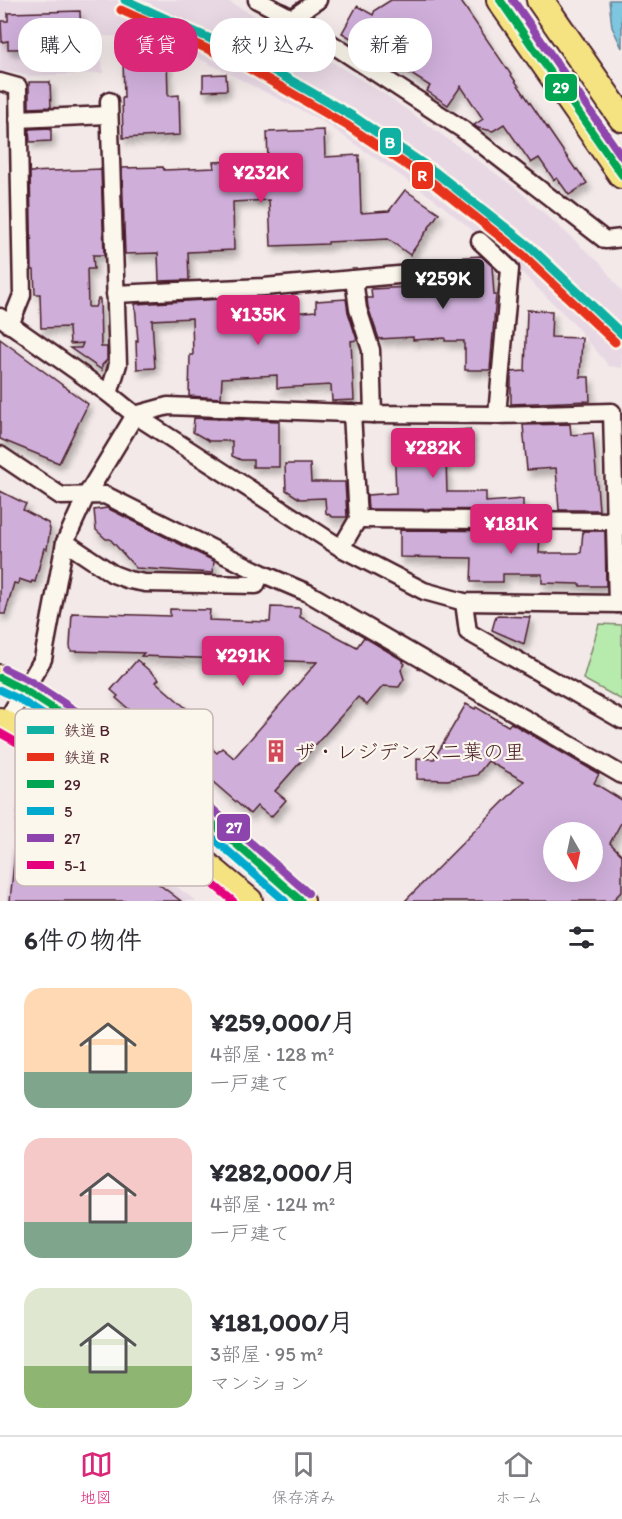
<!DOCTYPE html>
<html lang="ja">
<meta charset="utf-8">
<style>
body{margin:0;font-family:Itim,"Klee One",sans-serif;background:#f2f2f3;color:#2b2b33;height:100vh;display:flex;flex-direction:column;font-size:22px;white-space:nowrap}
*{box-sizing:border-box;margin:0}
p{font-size:20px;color:#7c7c81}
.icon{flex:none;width:33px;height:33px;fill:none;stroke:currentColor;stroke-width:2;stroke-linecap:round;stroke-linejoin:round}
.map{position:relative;height:901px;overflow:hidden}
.details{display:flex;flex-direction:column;background:#fff;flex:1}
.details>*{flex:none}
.hud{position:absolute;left:18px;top:18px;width:586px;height:54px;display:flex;gap:12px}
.needle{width:39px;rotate:171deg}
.tools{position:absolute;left:543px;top:822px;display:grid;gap:12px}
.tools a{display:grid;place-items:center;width:60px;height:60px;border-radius:50%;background:#fff;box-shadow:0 6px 24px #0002;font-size:30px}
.price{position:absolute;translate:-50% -51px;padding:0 14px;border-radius:6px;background:#db2777;color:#fff;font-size:20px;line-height:39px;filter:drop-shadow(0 2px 3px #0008)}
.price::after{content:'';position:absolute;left:50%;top:36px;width:18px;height:14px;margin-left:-9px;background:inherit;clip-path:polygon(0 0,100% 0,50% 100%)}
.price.active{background:#222;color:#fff}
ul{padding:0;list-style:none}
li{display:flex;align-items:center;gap:18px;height:150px;padding:0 24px}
li span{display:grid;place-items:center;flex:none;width:168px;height:120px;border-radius:18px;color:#555}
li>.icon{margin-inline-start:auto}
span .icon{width:72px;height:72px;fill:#fffc;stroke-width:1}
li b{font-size:26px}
h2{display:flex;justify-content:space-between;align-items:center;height:72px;padding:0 24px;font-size:26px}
.pill{padding:0 21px;border-radius:24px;background:#fff;box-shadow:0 6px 24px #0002;font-size:21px;line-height:54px}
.pill.active{background:#db2777;color:#fff}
.tab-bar{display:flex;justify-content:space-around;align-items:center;height:84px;border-top:2px solid #e1e1e2;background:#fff;font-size:16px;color:#7c7c81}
.tab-bar a{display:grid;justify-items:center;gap:3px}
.tab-bar .active{color:#db2777}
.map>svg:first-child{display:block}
.built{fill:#e8d8e4}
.green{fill:#b6ebad;stroke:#80856c;stroke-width:1.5}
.water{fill:#7ec6df;stroke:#698397;stroke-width:1.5}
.building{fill:#cfafda;stroke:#4a1f2b;stroke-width:1.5;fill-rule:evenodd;filter:url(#shadow)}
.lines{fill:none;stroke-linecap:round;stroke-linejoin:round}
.street-casing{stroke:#4a1f2b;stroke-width:21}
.primary-casing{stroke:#4a1f2b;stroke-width:30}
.street{stroke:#fbf7ec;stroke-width:16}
.primary{stroke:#f5e382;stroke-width:26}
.bus-1-casing{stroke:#fbf7ec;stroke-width:12}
.bus-2-casing{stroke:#fbf7ec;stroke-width:12}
.bus-3-casing{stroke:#fbf7ec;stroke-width:12}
.bus-4-casing{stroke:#fbf7ec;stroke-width:12}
.bus-1{stroke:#00a651;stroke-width:8}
.bus-2{stroke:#00a9ce;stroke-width:8}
.bus-3{stroke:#8e44ad;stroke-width:8}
.bus-4{stroke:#e5007d;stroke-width:8}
.rail-1-casing{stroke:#fbf7ec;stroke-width:14}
.rail-2-casing{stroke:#fbf7ec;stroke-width:14}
.rail-1{stroke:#10b0a3;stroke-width:9}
.rail-2{stroke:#e7311b;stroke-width:9}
.labels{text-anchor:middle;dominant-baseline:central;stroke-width:4.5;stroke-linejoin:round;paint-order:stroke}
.poi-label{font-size:21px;fill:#4a1f2b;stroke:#fbf7ec;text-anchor:start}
.key{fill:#fbf7ec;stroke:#c6b6b2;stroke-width:1.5}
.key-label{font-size:16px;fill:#4a1f2b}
.line-badge{stroke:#fbf7ec;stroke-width:2}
.badge-label{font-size:16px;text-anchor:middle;font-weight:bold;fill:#fff}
</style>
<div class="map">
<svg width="622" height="901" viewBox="0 0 622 901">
<defs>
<filter id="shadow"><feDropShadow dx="3.5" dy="6" stdDeviation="3" flood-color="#0004"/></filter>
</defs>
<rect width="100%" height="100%" fill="#f2e9e8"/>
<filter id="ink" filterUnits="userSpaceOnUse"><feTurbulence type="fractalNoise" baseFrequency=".0167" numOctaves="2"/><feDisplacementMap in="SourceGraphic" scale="12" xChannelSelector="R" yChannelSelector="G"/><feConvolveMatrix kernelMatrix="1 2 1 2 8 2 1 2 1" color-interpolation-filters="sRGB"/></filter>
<g filter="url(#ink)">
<!-- built -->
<g class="built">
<path d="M0 0H226L270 24 392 99 516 188 601 264 622 292V368L609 366 574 324 508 259 434 199 322 121 157 37 100 36 103 73 28 76 16 72H0Z"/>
<path d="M19 777 101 831 196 901H6Z"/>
</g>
<!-- green -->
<path class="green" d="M599 624 622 625V700L583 679Z"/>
<!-- water -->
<path class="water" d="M609 0H622V48L612 27Z"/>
<!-- building -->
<g class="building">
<path d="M391 0H460L576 170 577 169 587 183 569 195 557 178 554 180 539 158 531 163 504 124 493 131 478 128 474 125 483 119 461 86 448 105 427 91 430 86 400 67 398 70 355 42 356 41 342 33 357 6 373 15 375 10Z"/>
<path d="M80 11 81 48 8 49V41L2 42 1 21H8V13Z"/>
<path d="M167 57 168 96 179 95 180 135 123 138 122 98H124L123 59Z"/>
<path d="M226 74 227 90 203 91V75Z"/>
<path d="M29 82H50L51 107 29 108Z"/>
<path d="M51 128V141L30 142 29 129Z"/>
<path d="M324 130 325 157 359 155 361 213 389 211 405 190 439 213 410 255 388 239 328 242V244L271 246 269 200 233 202 234 250 188 252 189 280 159 281 158 253 125 254 122 168 163 167 164 170 214 168 213 162 268 160 267 132Z"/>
<path d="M101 169 104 255H93L94 269H87L88 307H95L98 299H100L101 347H107V360L102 365V370L70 348H81L83 343 70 344 69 327 41 328 40 294H35L34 270H32L30 172Z"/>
<path d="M481 256 492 266 494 295H496L490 370H465V349H464V341H445V338L413 340V337L379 339 368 307 367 298H372L371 289 409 287V285L452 279 451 258Z"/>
<path d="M222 299 223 318 316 311V301L346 299 348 312 357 340 351 341 354 400 332 401 331 385 277 388V375L222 378 221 398 189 396 190 355H193L192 318 152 320 155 368 137 369 136 341H138L135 304Z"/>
<path d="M527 310 552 311 551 337 582 338 580 377H589L590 401 511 404V372L525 371Z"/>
<path d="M0 339 88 404 59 463 0 439Z"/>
<path d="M194 418 279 421V467H253V460H241L232 456V441H209L193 432Z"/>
<path d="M570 424 571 435 593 433 599 510H559L556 468 527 470 523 425Z"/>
<path d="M470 429 473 457 446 459 447 492H486V502L523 499V510L368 509 367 495 396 493 394 442 450 441 449 431Z"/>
<path d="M285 464H310L311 482H345L347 517H333L326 513 325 498 300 499 286 490Z"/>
<path d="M0 491 26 504 23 510 48 523 50 529 47 549 44 548 35 582 32 581 31 583 19 579 18 584 14 583 5 614H0Z"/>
<path d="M107 508 214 561 213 573 136 568 110 539H106L96 530 94 510Z"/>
<path d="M400 530 540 531 539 553H581L583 531H605L606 586H580V584L542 583V574H503V582H471L472 558 400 557Z"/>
<path d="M271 607 300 608V617L357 647 364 637 404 661 403 662 405 664 401 670 404 679 399 687 383 686 367 705 358 697 333 725 275 791 286 800 271 817 257 806 250 814 116 698 118 696 111 690 137 660 159 679 156 682 194 715 185 725 217 753 222 748 234 758 317 662 141 656 144 653 71 651 70 646 72 613 170 616V609L210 610 209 620 270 622Z"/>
<path d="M496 616 530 617 524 644 492 630Z"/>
<path d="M466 704 475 709 476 707 508 726 511 723 599 774 594 783 622 800V821L610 843 622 855V891L612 901H405L524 781 488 761 477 775 447 780 417 779V758L434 759ZM554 832H592V872H554Z"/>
<path d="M21 794 97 851 103 842 181 901H10Z"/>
</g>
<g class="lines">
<!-- street casing -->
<g class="street-casing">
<g id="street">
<path d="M257 0 292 18 462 129 605 240 622 238"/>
<path d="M292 18 318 0"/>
<path d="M0 82 18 87 22 295 10 325"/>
<path d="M109 101 118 364 109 394"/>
<path d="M18 119 108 115"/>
<path d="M480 241 510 269 497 415"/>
<path d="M354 279 358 309 371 350 373 414"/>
<path d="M115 294 264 287 432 272"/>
<path d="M0 317 109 394 135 415 341 548 424 591 464 602 622 604"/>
<path d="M0 455 61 496 105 495 261 573 308 593 622 775"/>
<path d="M358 519 615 521"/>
<path d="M65 542 113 574 129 580 145 583 256 585 261 573"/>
<path d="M341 548 358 519 352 413"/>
<path d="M464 602 468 632 622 720"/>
<path d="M5 723 43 659 65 542 86 496 135 415 168 406 373 414 497 415 612 412 617 604"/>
</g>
</g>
<!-- primary casing -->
<g class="primary-casing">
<g id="primary">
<path d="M500 0 622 175"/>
<path d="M540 0 622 118"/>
<path d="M0 678 24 690 130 758 194 807 301 901"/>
<path d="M0 721 37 742 137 807 249 901"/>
</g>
</g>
<!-- street -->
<use href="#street" class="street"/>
<!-- primary -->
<use href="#primary" class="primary"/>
<!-- bus-1 casing -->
<g class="bus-1-casing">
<g id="bus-1">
<path d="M500 0 622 175"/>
<path d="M0 678 24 690 130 758 194 807 301 901"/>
</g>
</g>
<!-- bus-2 casing -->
<g class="bus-2-casing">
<path id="bus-2" d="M0 690 19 699 124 767 187 815 285 901"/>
</g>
<!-- bus-3 casing -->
<g class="bus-3-casing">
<g id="bus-3">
<path d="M513 0 622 157"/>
<path d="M5 669 30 681 136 750 201 799 308 893"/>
</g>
</g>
<!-- bus-4 casing -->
<g class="bus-4-casing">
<path id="bus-4" d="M0 733 32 751 131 815 233 901"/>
</g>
<!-- bus-1 -->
<use href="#bus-1" class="bus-1"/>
<!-- bus-2 -->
<use href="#bus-2" class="bus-2"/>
<!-- bus-3 -->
<use href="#bus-3" class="bus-3"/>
<!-- bus-4 -->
<use href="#bus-4" class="bus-4"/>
<!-- rail-1 casing -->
<g class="rail-1-casing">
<path id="rail-1" d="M125 0 248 56 354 117 435 172 529 246 622 334"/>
</g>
<!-- rail-2 casing -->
<g class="rail-2-casing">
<path id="rail-2" d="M121 10 243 65 348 126 429 180 522 254 615 342"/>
</g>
<!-- rail-1 -->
<use href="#rail-1" class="rail-1"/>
<!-- rail-2 -->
<use href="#rail-2" class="rail-2"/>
</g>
</g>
<!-- icons -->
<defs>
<g id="building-bare" transform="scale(1.8)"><path d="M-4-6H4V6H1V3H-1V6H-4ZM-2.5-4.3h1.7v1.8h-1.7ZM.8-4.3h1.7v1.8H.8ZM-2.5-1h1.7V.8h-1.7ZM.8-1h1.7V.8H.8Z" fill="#d1495b" stroke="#fbf7ec" stroke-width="2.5" paint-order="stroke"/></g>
</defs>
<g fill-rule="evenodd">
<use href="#building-bare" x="276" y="751"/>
</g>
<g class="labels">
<!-- poi labels -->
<g class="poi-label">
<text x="294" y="751">ザ・レジデンス二葉の里</text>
</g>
</g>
<!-- legend -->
<rect x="15" y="709" width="198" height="177" rx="9" class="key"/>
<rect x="27" y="726" width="27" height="8" fill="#10b0a3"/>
<rect x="27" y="753" width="27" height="8" fill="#e7311b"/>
<rect x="27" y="780" width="27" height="8" fill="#00a651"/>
<rect x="27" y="807" width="27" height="8" fill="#00a9ce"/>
<rect x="27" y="834" width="27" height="8" fill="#8e44ad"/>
<rect x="27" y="861" width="27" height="8" fill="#e5007d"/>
<g class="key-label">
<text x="64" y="736">鉄道 B</text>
<text x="64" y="763">鉄道 R</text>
<text x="64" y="790">29</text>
<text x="64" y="817">5</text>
<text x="64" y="844">27</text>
<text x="64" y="871">5-1</text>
</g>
<g class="line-badge">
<rect x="544" y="73" width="34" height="29" rx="6" fill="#00a651"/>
<rect x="379" y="127" width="23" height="29" rx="6" fill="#10b0a3"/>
<rect x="411" y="161" width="23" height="29" rx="6" fill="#e7311b"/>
<rect x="216" y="813" width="35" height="29" rx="6" fill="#8e44ad"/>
</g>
<g class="badge-label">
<text x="561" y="93">29</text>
<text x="390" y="148">B</text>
<text x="422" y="181">R</text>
<text x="234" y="833">27</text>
</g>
</svg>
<div class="tools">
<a><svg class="needle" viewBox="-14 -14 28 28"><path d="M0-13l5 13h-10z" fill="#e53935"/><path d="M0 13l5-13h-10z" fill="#7c7c81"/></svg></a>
</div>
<b class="price" style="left:261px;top:204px">¥232K</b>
<b class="price active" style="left:443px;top:310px">¥259K</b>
<b class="price" style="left:258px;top:346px">¥135K</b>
<b class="price" style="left:433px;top:479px">¥282K</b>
<b class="price" style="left:511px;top:555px">¥181K</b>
<b class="price" style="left:243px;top:687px">¥291K</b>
<div class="hud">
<a class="pill">購入</a>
<a class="pill active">賃貸</a>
<a class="pill">絞り込み</a>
<a class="pill">新着</a>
</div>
</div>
<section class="details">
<h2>6件の物件<svg class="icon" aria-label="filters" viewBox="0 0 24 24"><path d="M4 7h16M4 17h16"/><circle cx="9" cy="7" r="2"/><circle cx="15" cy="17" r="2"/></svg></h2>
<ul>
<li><span style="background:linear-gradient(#ffd9b3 70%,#7fa58c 0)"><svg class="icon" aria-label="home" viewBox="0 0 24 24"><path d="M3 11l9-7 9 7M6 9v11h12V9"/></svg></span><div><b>¥259,000/月</b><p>4部屋 · 128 m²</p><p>一戸建て</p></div></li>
<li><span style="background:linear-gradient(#f6c9c9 70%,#7fa58c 0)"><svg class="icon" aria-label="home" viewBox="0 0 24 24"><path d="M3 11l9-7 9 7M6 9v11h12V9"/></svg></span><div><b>¥282,000/月</b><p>4部屋 · 124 m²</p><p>一戸建て</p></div></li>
<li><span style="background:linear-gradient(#dfe7d0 65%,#8fb573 0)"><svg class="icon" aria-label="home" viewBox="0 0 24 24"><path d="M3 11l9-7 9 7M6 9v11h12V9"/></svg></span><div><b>¥181,000/月</b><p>3部屋 · 95 m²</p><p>マンション</p></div></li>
</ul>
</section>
<nav class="tab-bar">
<a class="active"><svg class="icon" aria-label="map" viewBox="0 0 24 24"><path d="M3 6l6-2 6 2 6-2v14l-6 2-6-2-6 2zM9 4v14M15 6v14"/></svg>地図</a>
<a><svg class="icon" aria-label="saved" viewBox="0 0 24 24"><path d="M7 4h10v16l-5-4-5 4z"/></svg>保存済み</a>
<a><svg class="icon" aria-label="home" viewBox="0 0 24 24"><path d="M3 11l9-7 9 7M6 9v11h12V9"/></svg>ホーム</a>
</nav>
